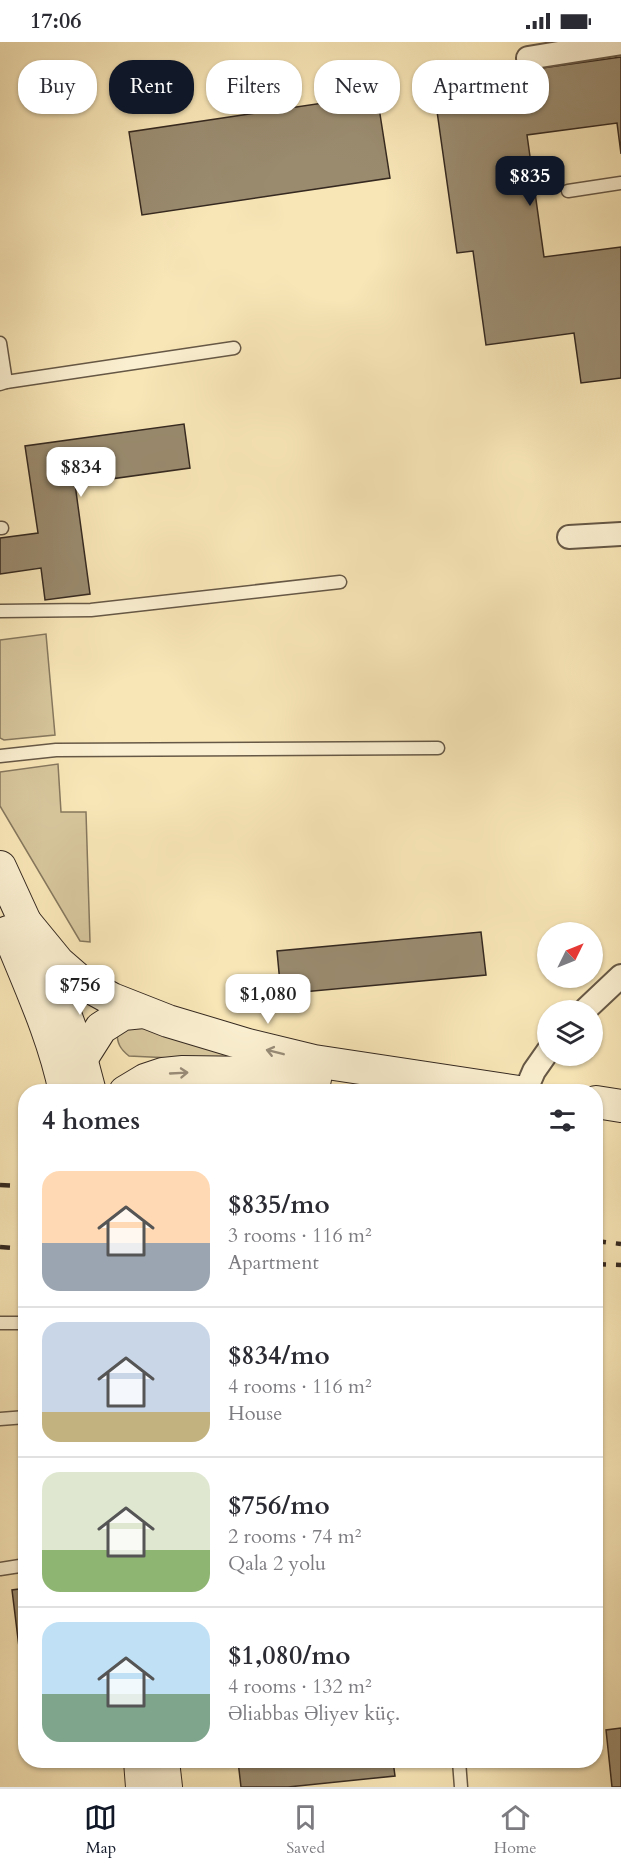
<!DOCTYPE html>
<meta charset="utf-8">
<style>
body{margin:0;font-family:Cardo,serif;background:#f2f2f3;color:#2b2b33;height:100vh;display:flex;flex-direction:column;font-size:22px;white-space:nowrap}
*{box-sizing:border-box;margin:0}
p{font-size:20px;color:#7c7c81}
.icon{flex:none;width:33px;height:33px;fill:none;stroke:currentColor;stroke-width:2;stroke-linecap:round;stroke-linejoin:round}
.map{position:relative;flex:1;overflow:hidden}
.details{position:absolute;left:18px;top:1042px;width:585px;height:684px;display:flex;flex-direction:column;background:#fff;border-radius:24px;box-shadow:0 2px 4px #0004}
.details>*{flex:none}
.hud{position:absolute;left:18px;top:18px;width:585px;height:54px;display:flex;gap:12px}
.needle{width:39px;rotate:47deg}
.tools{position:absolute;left:537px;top:880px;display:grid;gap:12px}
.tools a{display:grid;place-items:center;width:66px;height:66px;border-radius:50%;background:#fff;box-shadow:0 2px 4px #0004;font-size:30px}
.price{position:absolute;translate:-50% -51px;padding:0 14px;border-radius:12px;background:#fff;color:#222;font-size:20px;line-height:39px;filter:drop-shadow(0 2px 3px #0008)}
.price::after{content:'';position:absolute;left:50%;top:36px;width:18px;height:14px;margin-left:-9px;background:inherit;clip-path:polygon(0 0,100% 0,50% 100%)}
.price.on{background:#111827;color:#fff}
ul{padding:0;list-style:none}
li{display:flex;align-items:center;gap:18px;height:150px;padding:0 24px}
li+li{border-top:2px solid #e1e1e2}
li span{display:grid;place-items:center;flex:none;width:168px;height:120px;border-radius:18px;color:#555}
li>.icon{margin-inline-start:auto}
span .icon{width:72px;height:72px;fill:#fffc;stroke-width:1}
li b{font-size:26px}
h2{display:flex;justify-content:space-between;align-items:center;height:72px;padding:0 24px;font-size:26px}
.pill{padding:0 21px;border-radius:24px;background:#fff;box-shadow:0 2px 4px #0004;font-size:21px;line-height:54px}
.pill.on{background:#111827;color:#fff}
.status{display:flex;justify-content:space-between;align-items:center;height:42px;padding:0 30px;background:#fff;direction:ltr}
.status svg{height:16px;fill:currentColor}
.menu{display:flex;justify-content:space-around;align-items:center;height:84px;border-top:2px solid #e1e1e2;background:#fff;font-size:16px;color:#7c7c81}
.menu a{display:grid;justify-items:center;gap:3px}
.menu .on{color:#111827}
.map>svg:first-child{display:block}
.green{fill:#d7c69d;stroke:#86785e;stroke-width:1.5}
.building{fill:#9a8b6f;stroke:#352920;stroke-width:1.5}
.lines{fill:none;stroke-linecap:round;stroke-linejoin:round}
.service-casing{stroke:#665846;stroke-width:15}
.minor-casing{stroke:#665846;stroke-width:26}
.secondary-casing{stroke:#352920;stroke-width:34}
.service{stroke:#faefd0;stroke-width:12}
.minor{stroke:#faefd0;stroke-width:22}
.secondary{stroke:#faefd0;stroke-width:32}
.rail{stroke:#352920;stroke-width:4.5;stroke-dasharray:10 10;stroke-linecap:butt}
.oneway{stroke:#988c78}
</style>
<div class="status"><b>17:06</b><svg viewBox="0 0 49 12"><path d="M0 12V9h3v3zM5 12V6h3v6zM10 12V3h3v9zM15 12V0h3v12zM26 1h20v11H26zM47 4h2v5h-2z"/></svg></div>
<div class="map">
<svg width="621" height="1745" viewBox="0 0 621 1745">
<rect width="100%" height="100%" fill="#f8e6b7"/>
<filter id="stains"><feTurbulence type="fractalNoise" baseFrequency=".00333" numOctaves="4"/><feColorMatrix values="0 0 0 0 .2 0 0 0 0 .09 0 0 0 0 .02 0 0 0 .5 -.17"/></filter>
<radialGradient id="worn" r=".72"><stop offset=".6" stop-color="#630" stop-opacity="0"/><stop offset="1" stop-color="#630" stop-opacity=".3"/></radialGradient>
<!-- green -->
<g class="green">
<path d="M46 592 55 693 4 698 0 696V598Z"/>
<path d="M58 722 61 770H86L90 900 80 899 0 764V730Z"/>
<path d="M131 982 278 1021 129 1014C120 1007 117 1001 117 990Z"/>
</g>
<!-- building -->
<g class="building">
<path d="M621 15V112L617 81 527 93 544 215 621 205V336L581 341 574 291 486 303 473 209 457 211 433 41Z"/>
<path d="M377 53 390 136 142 173 129 90Z"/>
<path d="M184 382 190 426 75 442 90 552 45 558 41 526 0 532V496L38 491 25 404Z"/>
<path d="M481 890 486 933 281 952 277 909Z"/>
<path d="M26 1546V1662L12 1548Z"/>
<path d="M621 1686V1745H612L606 1688Z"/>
<path d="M238 1719H393L395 1734 288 1745H241Z"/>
</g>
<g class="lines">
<!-- service casing -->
<g class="service-casing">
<g id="service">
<path d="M568 149 621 141"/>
<path d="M0 301 6 340 0 342"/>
<path d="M6 340 234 306"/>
<path d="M0 486H2"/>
<path d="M0 569 91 568 340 540"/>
<path d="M0 714 56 708 438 706"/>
<path d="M0 1281H26"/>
<path d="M0 1377 26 1375"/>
<path d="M0 1527 26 1523"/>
<path d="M459 1719 461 1745"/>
</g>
</g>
<!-- minor casing -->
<g class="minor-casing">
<g id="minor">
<path d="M528 16 621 1"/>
<path d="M569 495 621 492"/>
<path d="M584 969 621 934"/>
<path d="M525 1050 534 1029 548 1009"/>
</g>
</g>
<!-- secondary casing -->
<g class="secondary-casing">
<g id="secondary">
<path d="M0 825 56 947 81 1016 90 1050"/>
<path d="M26 881 58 920 81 940 112 957 168 979 248 1003 314 1019 519 1050"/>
<path d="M8 890C29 942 54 995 65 1050"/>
<path d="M73 1030 101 986 123 972 143 970"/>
<path d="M125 1050 145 1038 163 1032 183 1030 258 1031 315 1037"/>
<path d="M596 1060 621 1064"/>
<path d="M140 1719 142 1745"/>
<path d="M163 1719 166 1745"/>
</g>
</g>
<!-- service -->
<use href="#service" class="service"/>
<!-- minor -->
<use href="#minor" class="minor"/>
<!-- secondary -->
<use href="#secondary" class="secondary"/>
<!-- rail -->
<g class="rail">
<path d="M0 1143 26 1144"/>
<path d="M596 1199 621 1202"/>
<path d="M0 1205 26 1207"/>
<path d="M596 1222 621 1223"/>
</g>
</g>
<!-- one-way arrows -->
<defs><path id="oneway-shaft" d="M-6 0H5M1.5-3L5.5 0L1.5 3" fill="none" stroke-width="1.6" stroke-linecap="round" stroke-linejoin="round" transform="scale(1.5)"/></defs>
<g class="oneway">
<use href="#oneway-shaft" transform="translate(275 1010) rotate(-166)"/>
<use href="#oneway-shaft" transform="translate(179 1031) rotate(-3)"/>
</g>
<rect width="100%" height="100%" filter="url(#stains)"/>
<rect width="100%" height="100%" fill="url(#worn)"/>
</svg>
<div class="tools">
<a><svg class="needle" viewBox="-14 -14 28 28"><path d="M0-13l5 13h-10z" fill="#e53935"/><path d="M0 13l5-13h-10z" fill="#7c7c81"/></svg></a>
<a><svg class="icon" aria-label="layers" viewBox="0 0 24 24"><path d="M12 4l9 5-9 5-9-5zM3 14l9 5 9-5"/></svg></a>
</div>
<b class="price on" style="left:530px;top:165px">$835</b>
<b class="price" style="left:81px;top:456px">$834</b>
<b class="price" style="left:80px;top:974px">$756</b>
<b class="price" style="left:268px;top:983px">$1,080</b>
<div class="hud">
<a class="pill">Buy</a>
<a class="pill on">Rent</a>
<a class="pill">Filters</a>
<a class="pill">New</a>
<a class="pill">Apartment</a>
</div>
<section class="details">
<h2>4 homes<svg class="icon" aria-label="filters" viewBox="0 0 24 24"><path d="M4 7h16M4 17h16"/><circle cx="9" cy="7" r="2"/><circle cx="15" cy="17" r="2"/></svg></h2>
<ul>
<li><span style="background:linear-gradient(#ffd9b3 60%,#9aa5b1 0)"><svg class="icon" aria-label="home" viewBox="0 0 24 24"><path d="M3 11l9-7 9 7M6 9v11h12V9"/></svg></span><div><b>$835/mo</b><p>3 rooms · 116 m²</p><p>Apartment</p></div></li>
<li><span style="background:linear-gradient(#c9d6e8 75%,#c2b280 0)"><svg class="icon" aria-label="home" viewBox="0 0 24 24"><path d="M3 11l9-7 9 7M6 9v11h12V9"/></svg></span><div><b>$834/mo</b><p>4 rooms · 116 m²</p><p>House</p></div></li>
<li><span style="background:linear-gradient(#dfe7d0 65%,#8fb573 0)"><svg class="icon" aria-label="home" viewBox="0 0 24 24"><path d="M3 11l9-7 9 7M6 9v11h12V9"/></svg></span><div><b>$756/mo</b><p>2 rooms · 74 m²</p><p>Qala 2 yolu</p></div></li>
<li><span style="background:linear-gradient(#bfe0f5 60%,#7fa58c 0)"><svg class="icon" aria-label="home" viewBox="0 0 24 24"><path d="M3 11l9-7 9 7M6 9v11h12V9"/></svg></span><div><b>$1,080/mo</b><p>4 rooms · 132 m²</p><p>Əliabbas Əliyev küç.</p></div></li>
</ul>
</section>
</div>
<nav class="menu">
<a class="on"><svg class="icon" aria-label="map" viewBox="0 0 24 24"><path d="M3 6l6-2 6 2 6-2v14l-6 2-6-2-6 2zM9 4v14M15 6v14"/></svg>Map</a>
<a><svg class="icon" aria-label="saved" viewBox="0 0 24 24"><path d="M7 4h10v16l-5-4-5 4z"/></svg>Saved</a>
<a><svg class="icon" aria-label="home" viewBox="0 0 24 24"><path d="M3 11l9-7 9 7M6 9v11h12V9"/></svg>Home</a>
</nav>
